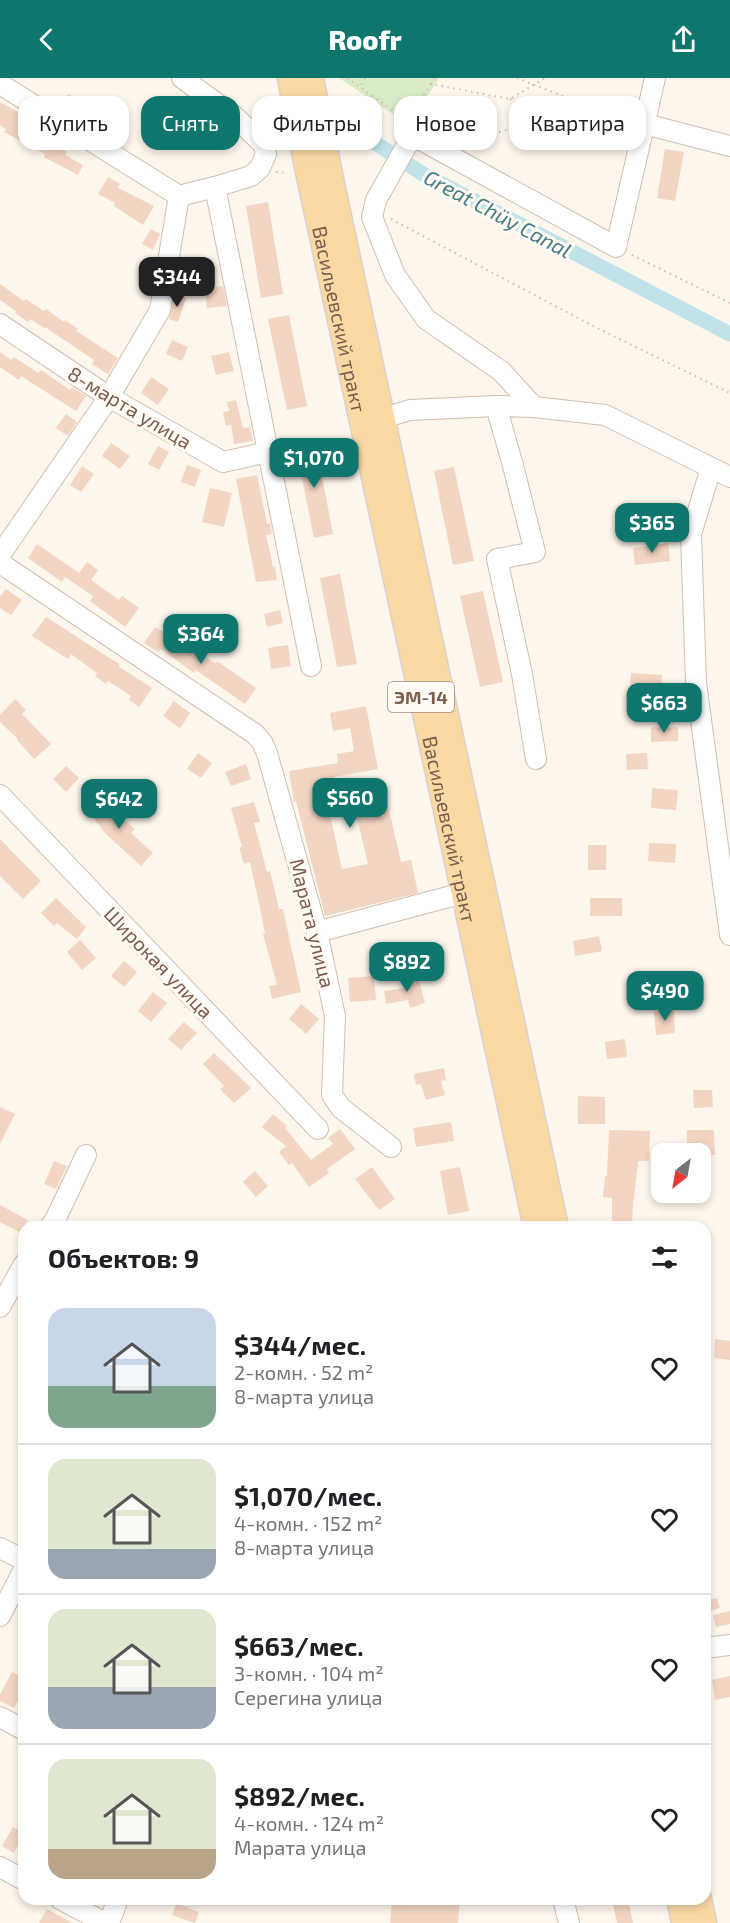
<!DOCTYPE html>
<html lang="ru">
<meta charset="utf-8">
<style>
body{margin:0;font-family:"Exo 2",sans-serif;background:#f6f6f6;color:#202124;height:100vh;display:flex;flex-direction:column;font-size:22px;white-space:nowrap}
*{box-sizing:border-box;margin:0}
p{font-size:20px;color:#757577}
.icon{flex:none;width:33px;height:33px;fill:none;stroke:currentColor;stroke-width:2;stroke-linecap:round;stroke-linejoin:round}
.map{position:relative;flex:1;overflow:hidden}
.drawer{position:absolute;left:18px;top:1143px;width:693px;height:684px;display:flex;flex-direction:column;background:#fff;border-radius:18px;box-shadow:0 3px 9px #0003}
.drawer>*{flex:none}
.hud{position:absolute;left:18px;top:18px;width:694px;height:54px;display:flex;gap:12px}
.needle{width:39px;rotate:211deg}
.fabs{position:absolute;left:651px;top:1065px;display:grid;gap:12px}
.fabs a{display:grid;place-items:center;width:60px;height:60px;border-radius:12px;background:#fff;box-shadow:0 3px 9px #0003;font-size:30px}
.price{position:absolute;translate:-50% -51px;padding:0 14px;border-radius:12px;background:#0f766e;color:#fff;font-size:20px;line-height:39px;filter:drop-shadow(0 2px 3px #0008)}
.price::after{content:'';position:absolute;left:50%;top:36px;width:18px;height:14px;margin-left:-9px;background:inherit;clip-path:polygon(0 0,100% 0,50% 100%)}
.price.active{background:#222;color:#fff}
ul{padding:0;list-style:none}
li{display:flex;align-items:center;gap:18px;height:150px;padding:0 30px}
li+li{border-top:2px solid #e0e0e0}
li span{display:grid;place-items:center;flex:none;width:168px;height:120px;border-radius:18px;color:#555}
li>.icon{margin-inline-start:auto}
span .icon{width:72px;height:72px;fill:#fffc;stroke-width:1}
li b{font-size:26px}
h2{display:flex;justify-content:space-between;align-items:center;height:72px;padding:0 30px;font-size:26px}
.pill{padding:0 21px;border-radius:18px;background:#fff;box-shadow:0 3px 9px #0003;font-size:21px;line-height:54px}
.pill.active{background:#0f766e;color:#fff}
header{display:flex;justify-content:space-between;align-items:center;height:78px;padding:0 30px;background:#0f766e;color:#fff;font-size:27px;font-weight:800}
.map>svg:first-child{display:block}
.green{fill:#d8ecc9}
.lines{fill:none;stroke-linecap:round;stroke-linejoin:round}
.canal{stroke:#bfe3e8;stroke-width:15}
.building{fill:#f3d5c3}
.minor-casing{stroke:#d1beb0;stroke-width:22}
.major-casing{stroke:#dad1cd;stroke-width:27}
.path{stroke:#d9b8a5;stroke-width:2;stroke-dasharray:1.5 4.5;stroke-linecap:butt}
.minor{stroke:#fff;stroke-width:20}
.major{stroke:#fbd9a5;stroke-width:24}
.labels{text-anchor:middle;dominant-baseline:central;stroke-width:6;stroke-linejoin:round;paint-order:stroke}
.shield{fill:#fffaf3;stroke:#a28b7f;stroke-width:1.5}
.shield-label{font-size:18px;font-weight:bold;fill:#7a5c4d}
.street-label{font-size:20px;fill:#7a5c4d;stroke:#fffaf3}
.water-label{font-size:21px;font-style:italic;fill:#437c86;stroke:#fffaf3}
</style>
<header><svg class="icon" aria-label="back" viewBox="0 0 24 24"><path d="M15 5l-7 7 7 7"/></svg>Roofr<svg class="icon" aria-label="share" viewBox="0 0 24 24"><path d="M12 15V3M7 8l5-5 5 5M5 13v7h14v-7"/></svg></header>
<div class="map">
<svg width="730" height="1845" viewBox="0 0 730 1845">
<rect width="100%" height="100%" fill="#fdf6ec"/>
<!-- green -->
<path class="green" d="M339 0H439L409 47Z"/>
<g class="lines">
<!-- canal -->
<path class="canal" d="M315 26 423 96 730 256"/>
</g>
<!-- building -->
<g class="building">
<path d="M68 16 87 27 85 29 120 53 113 63 61 30Z"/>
<path d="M0 24 27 39 25 44 47 57 45 61 67 74 65 77 83 87 78 97 44 79 45 76 4 54 6 51 0 47Z"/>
<path d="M665 71 684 74 675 123 657 120Z"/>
<path d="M108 99 120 106 118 110 154 128 143 147 114 128 115 125 98 116Z"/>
<path d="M268 124 283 216 261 220 246 128Z"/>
<path d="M151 151 160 156 153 172 142 166Z"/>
<path d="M0 206 24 223 26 221 44 233 46 231 64 244 65 242 78 251 76 253 118 280 108 296 92 286 94 282 45 249 44 250 30 241 28 244 15 235 17 234 0 222Z"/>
<path d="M223 208 227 228 207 230 205 210Z"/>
<path d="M175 216 186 220 178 244 169 241Z"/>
<path d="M289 237 307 328 287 332 268 241Z"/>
<path d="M172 262 188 269 182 283 166 276Z"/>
<path d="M0 274 11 282 14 279 38 295 41 292 70 312 72 309 86 318 76 333 21 298 19 302 0 289Z"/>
<path d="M229 274 234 293 216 297 211 278Z"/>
<path d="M151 299 169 311 158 327 141 315Z"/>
<path d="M236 322 243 350 250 349 253 363 234 366 231 346 226 348 223 334 229 333 227 324Z"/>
<path d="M66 336 77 344 68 358 56 350Z"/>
<path d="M315 362 333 456 314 460 295 366Z"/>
<path d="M111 365 130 378 120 391 102 378Z"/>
<path d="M158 368 169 374 159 392 148 386Z"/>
<path d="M187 387 201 392 195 409 181 404Z"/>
<path d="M82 388 94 396 81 414 70 407Z"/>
<path d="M454 389 474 483 453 487 434 393Z"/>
<path d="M257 397 267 446 270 445 272 456 266 457 273 489H275L277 502 256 504 236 401Z"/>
<path d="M210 410 232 415 224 449 202 444Z"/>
<path d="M668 465 670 483 635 487 633 470Z"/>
<path d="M37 466 79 495 87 484 98 492 91 502 119 522 122 518 139 530 125 549 90 523 93 518 65 499 62 504 28 480Z"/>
<path d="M340 496 357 586 337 589 320 500Z"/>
<path d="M6 511 22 522 11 537 0 530V519Z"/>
<path d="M483 513 503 604 480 609 460 518Z"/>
<path d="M280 532 283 545 267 549 264 536Z"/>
<path d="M46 539 108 579 120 586 118 588 152 610 139 629 129 622 131 618 108 603 106 606 95 598 97 595 71 576 68 581 32 558Z"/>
<path d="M155 549 192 571 196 564 199 579 205 578 216 586 217 583 256 610 245 626 196 592 194 595 161 571 158 574 144 565Z"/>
<path d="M288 567 291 588 271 591 268 570Z"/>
<path d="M631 595 662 597 661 614 630 612Z"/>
<path d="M15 621 26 632 22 636 51 666 34 681 17 662 18 661 0 644V637Z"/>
<path d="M174 623 190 635 180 650 163 638Z"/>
<path d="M366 628 378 691 334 699 337 717 326 719 342 791 368 786 355 731 387 724 401 784 411 782 418 815 325 838 296 723 294 724 289 693 338 685 337 676 354 673 350 650 333 653 330 635Z"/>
<path d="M651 649H678V663L651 664Z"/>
<path d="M198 675 212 685 201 700 187 691Z"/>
<path d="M647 675 648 691 627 692 626 676Z"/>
<path d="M246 686 251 701 231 708 225 694Z"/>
<path d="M66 688 79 700 66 714 53 701Z"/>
<path d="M652 710 678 712 676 732 651 730Z"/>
<path d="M105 717 120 734 118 736 135 751 131 755 153 775 141 788 107 757 87 732Z"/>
<path d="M254 724 260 744 254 745 267 794 270 793 279 831H283L301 914 272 921 269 908 277 907 263 856 265 855 261 835 250 784 244 786 239 769H242L231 730Z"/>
<path d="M0 761 41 803 23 821 0 798Z"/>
<path d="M649 765 676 766 675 785 648 783Z"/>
<rect x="588" y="767" width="18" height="25"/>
<path d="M56 820 86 849 77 861 57 845 54 848 41 835Z"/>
<rect x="590" y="820" width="32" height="18"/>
<path d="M599 858 602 873 575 878 573 863Z"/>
<path d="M80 862 96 880 82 892 67 874Z"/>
<path d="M124 883 137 894 124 909 111 898Z"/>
<path d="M417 896 425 925 410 930 408 922 386 926 384 913 404 910 401 901Z"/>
<path d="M374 898 376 922 350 924 348 900Z"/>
<rect x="667" y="899" width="26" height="20"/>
<path d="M153 914 167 925 151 944 138 933Z"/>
<path d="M301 926 319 941 306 956 289 941Z"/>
<path d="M674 932 675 955 656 957 654 934Z"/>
<path d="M184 944 197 955 181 972 168 961Z"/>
<path d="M625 961 627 979 607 981 605 964Z"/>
<path d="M214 975 251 1010 234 1025 220 1011 224 1008 203 986Z"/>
<path d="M444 990 446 1002 441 1003 445 1017 426 1022 421 1006 416 1007 414 996Z"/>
<path d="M693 1012H712L713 1029 694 1030Z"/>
<path d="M578 1018 605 1019V1046H578Z"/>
<path d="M0 1029 15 1036 0 1066Z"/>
<path d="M273 1036 287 1048 285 1050 311 1082 333 1066 328 1060 340 1051 355 1071 327 1091 329 1095 309 1109 292 1085 289 1087 279 1074 286 1068 262 1049Z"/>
<path d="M451 1044 454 1063 416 1069 413 1050Z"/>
<path d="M609 1052 650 1053 649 1083H638L634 1122H633L632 1149H612V1120L603 1119 605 1098H607Z"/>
<path d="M687 1052H714L715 1077 687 1076Z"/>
<path d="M54 1083 67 1088 56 1111 44 1106Z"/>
<path d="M372 1089 395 1121 379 1132 355 1101Z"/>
<path d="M460 1089 469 1133 448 1137 440 1093Z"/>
<path d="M255 1093 268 1108 256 1119 243 1104Z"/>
<path d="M0 1127 28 1142 21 1155 0 1144Z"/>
<path d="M715 1261 730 1263V1282L714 1280Z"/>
<path d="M717 1520 720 1530 705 1534V1523Z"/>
<path d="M730 1533V1546L716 1549 713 1537Z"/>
<path d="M12 1594 24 1600V1612L14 1630 0 1623V1617Z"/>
<path d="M730 1598V1619L715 1622 712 1602Z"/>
<path d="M13 1749 24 1755 14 1775 2 1768Z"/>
<path d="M392 1821H460L458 1845H390Z"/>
<path d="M612 1821H628L633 1845H617Z"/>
<path d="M176 1825 199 1834 195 1845 172 1837Z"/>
<path d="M47 1831 72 1845H39Z"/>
</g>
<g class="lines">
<!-- minor casing -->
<g class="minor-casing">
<g id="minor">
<path d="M182 0 234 38 264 67 266 76 260 90 251 98 215 109"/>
<path d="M0 6 179 118"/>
<path d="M645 46 730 68"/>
<path d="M179 118 215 109 311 588"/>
<path d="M0 246 109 319 223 384 268 374"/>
<path d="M496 328 512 384 535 474 497 481 522 596 536 681"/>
<path d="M534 329 501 293 426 241 395 197 372 139 376 122 407 67 414 61 421 62 616 169 655 0"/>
<path d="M383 340 410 332 496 328 534 329 605 337 730 399"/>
<path d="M711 390 691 456 696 605 730 857"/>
<path d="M0 477 109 319 160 232 179 118"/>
<path d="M0 485 255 656 262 664 267 675 317 854 335 938 332 1017 341 1030 391 1069"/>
<path d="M0 717 318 1051"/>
<path d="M317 854 463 815"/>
<path d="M50 1149 56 1140 86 1077"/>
<path d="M0 1229 24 1186"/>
<path d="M0 1470 24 1482"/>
<path d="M0 1538 24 1491"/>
<path d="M705 1570 730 1567"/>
<path d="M0 1639 24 1652"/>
<path d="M0 1789 24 1802"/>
<path d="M60 1821 105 1845"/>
<path d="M563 1821 569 1845"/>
<path d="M109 1845 118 1821"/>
</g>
</g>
<!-- major casing -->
<g class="major-casing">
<g id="major">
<path id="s1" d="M290 0 307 89 536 1149"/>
<path d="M311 0 332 106 556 1149"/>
<path d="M679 1821 684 1845"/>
<path d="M699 1821 704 1845"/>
</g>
</g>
<!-- path -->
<g class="path">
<path d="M347 0 360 9"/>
<path d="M365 0 361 7V10L407 42 409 47"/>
<path d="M517 0 598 32"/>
<path d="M431 6 435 0"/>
<path d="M510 21 556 42"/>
<path d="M407 42 431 6 510 21 545 0"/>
<path d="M458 63 598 32 628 41"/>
<path d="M276 94 288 95"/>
<path d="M391 141 593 248 730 315"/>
<path d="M632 177 730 225"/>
</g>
<!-- minor -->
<use href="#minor" class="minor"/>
<!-- major -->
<use href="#major" class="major"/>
</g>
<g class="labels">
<!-- shield labels -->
<rect class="shield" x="388" y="604" width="66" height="30" rx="4.5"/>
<g class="shield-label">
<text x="421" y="619">ЭМ-14</text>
</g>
<!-- street labels -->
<g class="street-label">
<text stroke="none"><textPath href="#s1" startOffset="246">Васильевский тракт</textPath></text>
<text transform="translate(130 329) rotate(31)">8-марта улица</text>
<text stroke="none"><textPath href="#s1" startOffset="768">Васильевский тракт</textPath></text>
<text transform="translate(313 845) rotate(76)">Марата улица</text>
<text transform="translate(159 884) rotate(46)">Широкая улица</text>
</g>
<!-- water labels -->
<g class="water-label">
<text transform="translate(498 135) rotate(28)">Great Chüy Canal</text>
</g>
</g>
</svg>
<div class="fabs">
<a><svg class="needle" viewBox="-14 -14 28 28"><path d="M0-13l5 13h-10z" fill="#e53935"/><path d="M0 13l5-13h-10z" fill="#757577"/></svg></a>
</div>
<b class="price active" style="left:177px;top:230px">$344</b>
<b class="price" style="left:314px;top:411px">$1,070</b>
<b class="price" style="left:652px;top:476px">$365</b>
<b class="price" style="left:201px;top:587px">$364</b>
<b class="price" style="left:664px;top:656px">$663</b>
<b class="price" style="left:350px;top:751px">$560</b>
<b class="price" style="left:119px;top:752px">$642</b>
<b class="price" style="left:407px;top:915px">$892</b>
<b class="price" style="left:665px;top:944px">$490</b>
<div class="hud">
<a class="pill">Купить</a>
<a class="pill active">Снять</a>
<a class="pill">Фильтры</a>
<a class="pill">Новое</a>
<a class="pill">Квартира</a>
</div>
<section class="drawer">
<h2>Объектов: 9<svg class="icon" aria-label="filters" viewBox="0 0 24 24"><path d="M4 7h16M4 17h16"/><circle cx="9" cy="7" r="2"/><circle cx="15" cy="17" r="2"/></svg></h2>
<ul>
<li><span style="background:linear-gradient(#c9d6e8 65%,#7fa58c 0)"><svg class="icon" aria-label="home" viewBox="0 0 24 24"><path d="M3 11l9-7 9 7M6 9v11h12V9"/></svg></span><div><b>$344/мес.</b><p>2-комн. · 52 m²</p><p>8-марта улица</p></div><svg class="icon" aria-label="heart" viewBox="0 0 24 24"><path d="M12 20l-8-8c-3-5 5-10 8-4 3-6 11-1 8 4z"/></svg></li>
<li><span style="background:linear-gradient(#dfe7d0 75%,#9aa5b1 0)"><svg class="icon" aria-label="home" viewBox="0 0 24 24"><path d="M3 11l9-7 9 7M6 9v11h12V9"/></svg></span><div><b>$1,070/мес.</b><p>4-комн. · 152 m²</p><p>8-марта улица</p></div><svg class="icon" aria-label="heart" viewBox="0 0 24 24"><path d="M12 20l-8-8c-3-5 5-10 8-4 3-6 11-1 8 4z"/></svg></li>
<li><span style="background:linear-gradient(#dfe7d0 65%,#9aa5b1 0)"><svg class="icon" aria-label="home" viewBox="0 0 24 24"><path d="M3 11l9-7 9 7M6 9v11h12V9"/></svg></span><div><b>$663/мес.</b><p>3-комн. · 104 m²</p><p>Серегина улица</p></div><svg class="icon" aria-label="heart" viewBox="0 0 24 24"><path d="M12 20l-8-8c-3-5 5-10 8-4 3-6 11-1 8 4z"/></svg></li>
<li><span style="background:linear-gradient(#dfe7d0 75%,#b9a48a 0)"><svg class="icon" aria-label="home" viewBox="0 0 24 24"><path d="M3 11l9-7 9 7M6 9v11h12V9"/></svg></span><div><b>$892/мес.</b><p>4-комн. · 124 m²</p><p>Марата улица</p></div><svg class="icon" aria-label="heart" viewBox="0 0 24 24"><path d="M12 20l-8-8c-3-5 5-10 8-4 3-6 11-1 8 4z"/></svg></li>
</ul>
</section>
</div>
